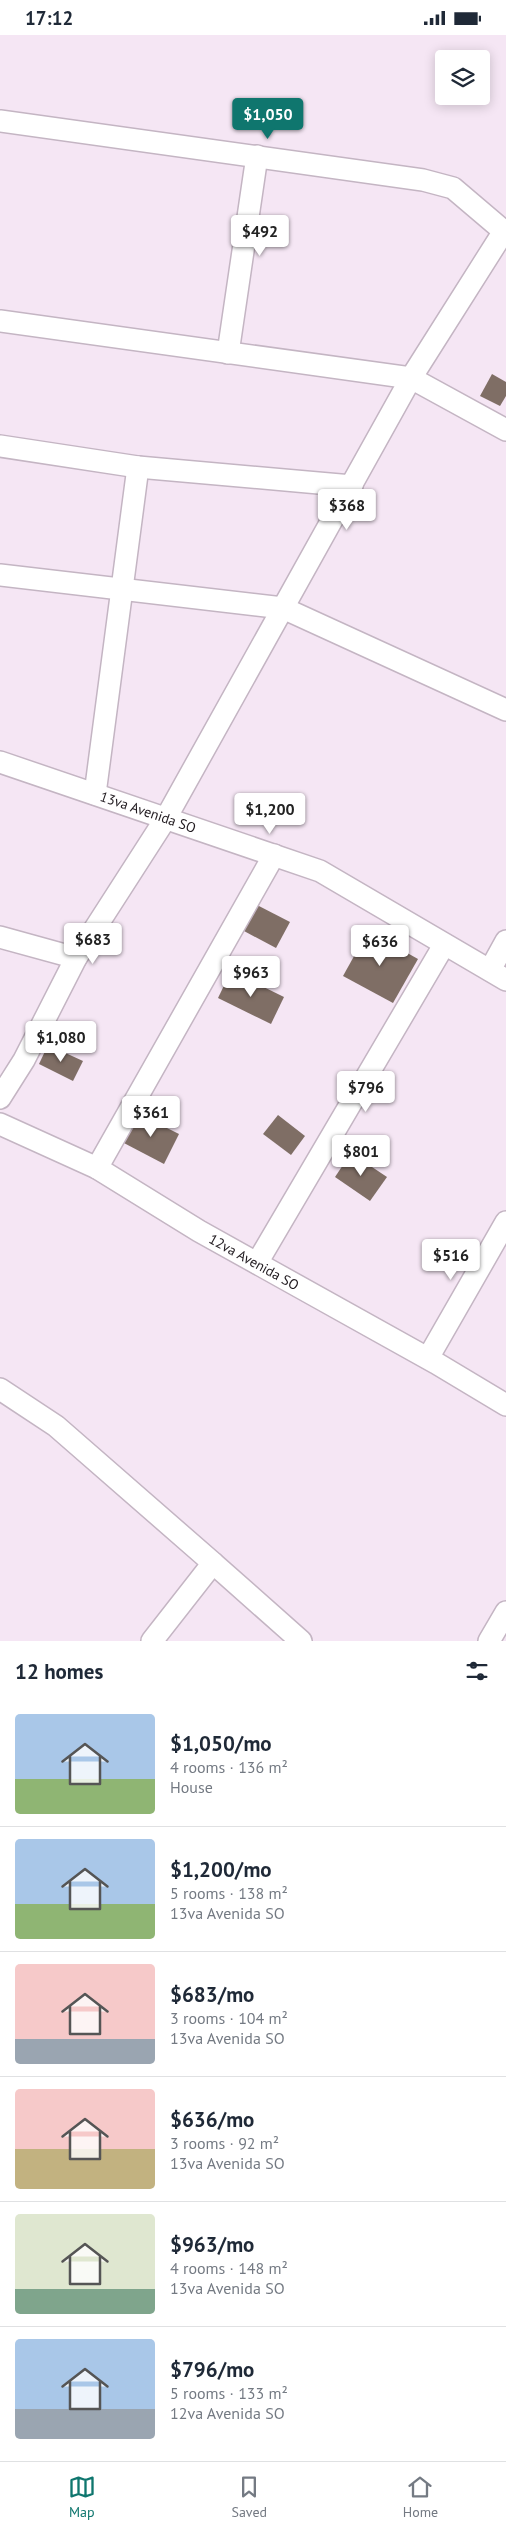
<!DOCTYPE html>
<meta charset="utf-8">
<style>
body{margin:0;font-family:"PT Sans",sans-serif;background:#f6f6f7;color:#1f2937;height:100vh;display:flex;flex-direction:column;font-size:19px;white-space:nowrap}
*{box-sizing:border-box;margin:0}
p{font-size:16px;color:#747a83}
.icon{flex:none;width:28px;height:28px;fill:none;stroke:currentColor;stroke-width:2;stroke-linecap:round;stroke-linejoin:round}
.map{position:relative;height:1606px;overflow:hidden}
.sheet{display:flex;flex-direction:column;background:#fff;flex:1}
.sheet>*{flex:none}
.fabs{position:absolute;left:435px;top:15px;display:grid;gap:10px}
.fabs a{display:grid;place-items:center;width:55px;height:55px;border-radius:5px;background:#fff;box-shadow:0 2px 12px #0003;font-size:25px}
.price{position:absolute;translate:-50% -42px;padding:0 11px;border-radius:5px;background:#fff;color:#222;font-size:16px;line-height:32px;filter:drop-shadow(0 1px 2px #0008)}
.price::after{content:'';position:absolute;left:50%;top:30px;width:15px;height:11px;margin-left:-8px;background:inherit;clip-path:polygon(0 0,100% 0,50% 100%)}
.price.active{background:#0f766e;color:#fff}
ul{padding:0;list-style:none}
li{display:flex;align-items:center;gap:15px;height:125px;padding:0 15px}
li+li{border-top:1px solid #e0e1e3}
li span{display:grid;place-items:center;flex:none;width:140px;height:100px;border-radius:5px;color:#555}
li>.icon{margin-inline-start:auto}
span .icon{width:60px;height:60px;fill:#fffc;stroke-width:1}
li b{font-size:21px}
h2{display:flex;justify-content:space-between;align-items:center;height:60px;padding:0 15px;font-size:21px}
.status{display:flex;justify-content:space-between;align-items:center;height:35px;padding:0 25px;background:#fff;direction:ltr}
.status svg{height:14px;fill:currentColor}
.dock{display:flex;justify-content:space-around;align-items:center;height:70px;border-top:1px solid #e0e1e3;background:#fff;font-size:14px;color:#747a83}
.dock a{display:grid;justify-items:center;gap:2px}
.dock .active{color:#0f766e}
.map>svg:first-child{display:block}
.building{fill:#7f6e65}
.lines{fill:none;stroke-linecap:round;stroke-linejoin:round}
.street-casing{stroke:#c4b5c3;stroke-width:24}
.street{stroke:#fff;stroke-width:21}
.labels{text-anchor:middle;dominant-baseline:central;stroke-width:4;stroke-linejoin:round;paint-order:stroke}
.street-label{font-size:14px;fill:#1f191e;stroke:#fff}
</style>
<div class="status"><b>17:12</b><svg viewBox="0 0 49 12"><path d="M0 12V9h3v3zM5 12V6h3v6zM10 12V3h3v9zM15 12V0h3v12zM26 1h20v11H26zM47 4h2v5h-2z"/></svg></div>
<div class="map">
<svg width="506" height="1606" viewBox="0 0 506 1606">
<rect width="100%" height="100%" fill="#f5e6f4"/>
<!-- building -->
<g class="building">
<path d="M492 339 506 347V361L500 371 480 361Z"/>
<path d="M257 870 290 887 276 913 244 896Z"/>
<path d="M368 896 418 924 393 968 343 941Z"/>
<path d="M231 936 284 962 271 989 218 963Z"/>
<path d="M48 1010 83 1026 73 1046 39 1029Z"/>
<path d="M137 1078 179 1099 164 1129 122 1107Z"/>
<path d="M278 1080 305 1101 291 1120 263 1099Z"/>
<path d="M351 1118 387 1142 370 1166 335 1142Z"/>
</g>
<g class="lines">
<!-- street casing -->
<g class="street-casing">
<g id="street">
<path d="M0 86 423 145 453 153 506 198"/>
<path d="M0 286 411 343 506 395"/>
<path d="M228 318 257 121"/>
<path d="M0 411 138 432 352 451"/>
<path d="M0 540 283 573 506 675"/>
<path d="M0 727 320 836 506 945"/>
<path d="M95 759 138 432"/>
<path d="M0 902 76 923"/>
<path d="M490 935 506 906"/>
<path d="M0 1063 24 1025 76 923 166 783 411 343 504 196"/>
<path d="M0 1089 97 1133 199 1196 436 1328 506 1370"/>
<path d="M97 1133 274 820"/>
<path d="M257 1228 444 910"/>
<path d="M428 1323 506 1187"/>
<path d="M0 1354 56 1391 213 1528 152 1606"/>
<path d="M213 1528 301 1606"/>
<path d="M489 1606 506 1577"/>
</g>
</g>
<!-- street -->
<use href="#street" class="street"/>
</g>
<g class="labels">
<!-- street labels -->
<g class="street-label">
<text transform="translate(148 777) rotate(19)">13va Avenida SO</text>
<text transform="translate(254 1227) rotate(29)">12va Avenida SO</text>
</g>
</g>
</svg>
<div class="fabs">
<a><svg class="icon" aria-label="layers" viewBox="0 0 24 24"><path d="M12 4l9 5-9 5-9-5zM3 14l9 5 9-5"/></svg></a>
</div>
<b class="price active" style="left:268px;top:105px">$1,050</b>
<b class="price" style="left:260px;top:222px">$492</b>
<b class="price" style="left:347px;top:496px">$368</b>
<b class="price" style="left:270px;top:800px">$1,200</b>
<b class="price" style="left:93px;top:930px">$683</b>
<b class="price" style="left:380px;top:932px">$636</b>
<b class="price" style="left:251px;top:963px">$963</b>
<b class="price" style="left:61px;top:1028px">$1,080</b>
<b class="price" style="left:366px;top:1078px">$796</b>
<b class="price" style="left:151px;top:1103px">$361</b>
<b class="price" style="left:361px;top:1142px">$801</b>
<b class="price" style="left:451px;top:1246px">$516</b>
</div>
<section class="sheet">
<h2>12 homes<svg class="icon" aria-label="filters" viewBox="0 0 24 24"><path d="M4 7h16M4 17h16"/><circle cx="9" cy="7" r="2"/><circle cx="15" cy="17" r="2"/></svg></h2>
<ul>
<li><span style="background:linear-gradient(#a9c7e8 65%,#8fb573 0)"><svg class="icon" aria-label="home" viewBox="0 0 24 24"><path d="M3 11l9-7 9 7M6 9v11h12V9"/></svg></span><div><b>$1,050/mo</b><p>4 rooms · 136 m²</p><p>House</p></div></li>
<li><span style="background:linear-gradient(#a9c7e8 65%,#8fb573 0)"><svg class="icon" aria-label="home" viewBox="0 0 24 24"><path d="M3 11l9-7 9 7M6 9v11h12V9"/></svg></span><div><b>$1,200/mo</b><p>5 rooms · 138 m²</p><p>13va Avenida SO</p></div></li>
<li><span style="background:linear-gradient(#f6c9c9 75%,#9aa5b1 0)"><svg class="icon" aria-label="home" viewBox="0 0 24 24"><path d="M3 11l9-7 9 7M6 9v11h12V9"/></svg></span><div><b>$683/mo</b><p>3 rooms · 104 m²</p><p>13va Avenida SO</p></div></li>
<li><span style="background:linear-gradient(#f6c9c9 60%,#c2b280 0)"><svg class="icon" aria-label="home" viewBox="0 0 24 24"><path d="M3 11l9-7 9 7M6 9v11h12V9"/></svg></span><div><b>$636/mo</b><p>3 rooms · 92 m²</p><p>13va Avenida SO</p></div></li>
<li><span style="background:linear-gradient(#dfe7d0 75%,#7fa58c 0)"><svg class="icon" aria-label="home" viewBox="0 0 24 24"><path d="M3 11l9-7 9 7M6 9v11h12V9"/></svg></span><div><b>$963/mo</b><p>4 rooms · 148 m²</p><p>13va Avenida SO</p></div></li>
<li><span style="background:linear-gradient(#a9c7e8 70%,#9aa5b1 0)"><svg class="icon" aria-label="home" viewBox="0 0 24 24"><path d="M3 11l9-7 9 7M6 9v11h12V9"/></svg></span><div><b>$796/mo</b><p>5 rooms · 133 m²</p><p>12va Avenida SO</p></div></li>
</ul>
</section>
<nav class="dock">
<a class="active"><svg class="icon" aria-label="map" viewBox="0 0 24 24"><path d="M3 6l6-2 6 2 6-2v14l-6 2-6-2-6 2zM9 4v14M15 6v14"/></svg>Map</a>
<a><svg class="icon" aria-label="saved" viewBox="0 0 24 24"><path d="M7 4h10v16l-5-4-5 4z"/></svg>Saved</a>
<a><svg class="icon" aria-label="home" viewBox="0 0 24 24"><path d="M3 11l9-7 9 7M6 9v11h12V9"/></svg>Home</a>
</nav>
